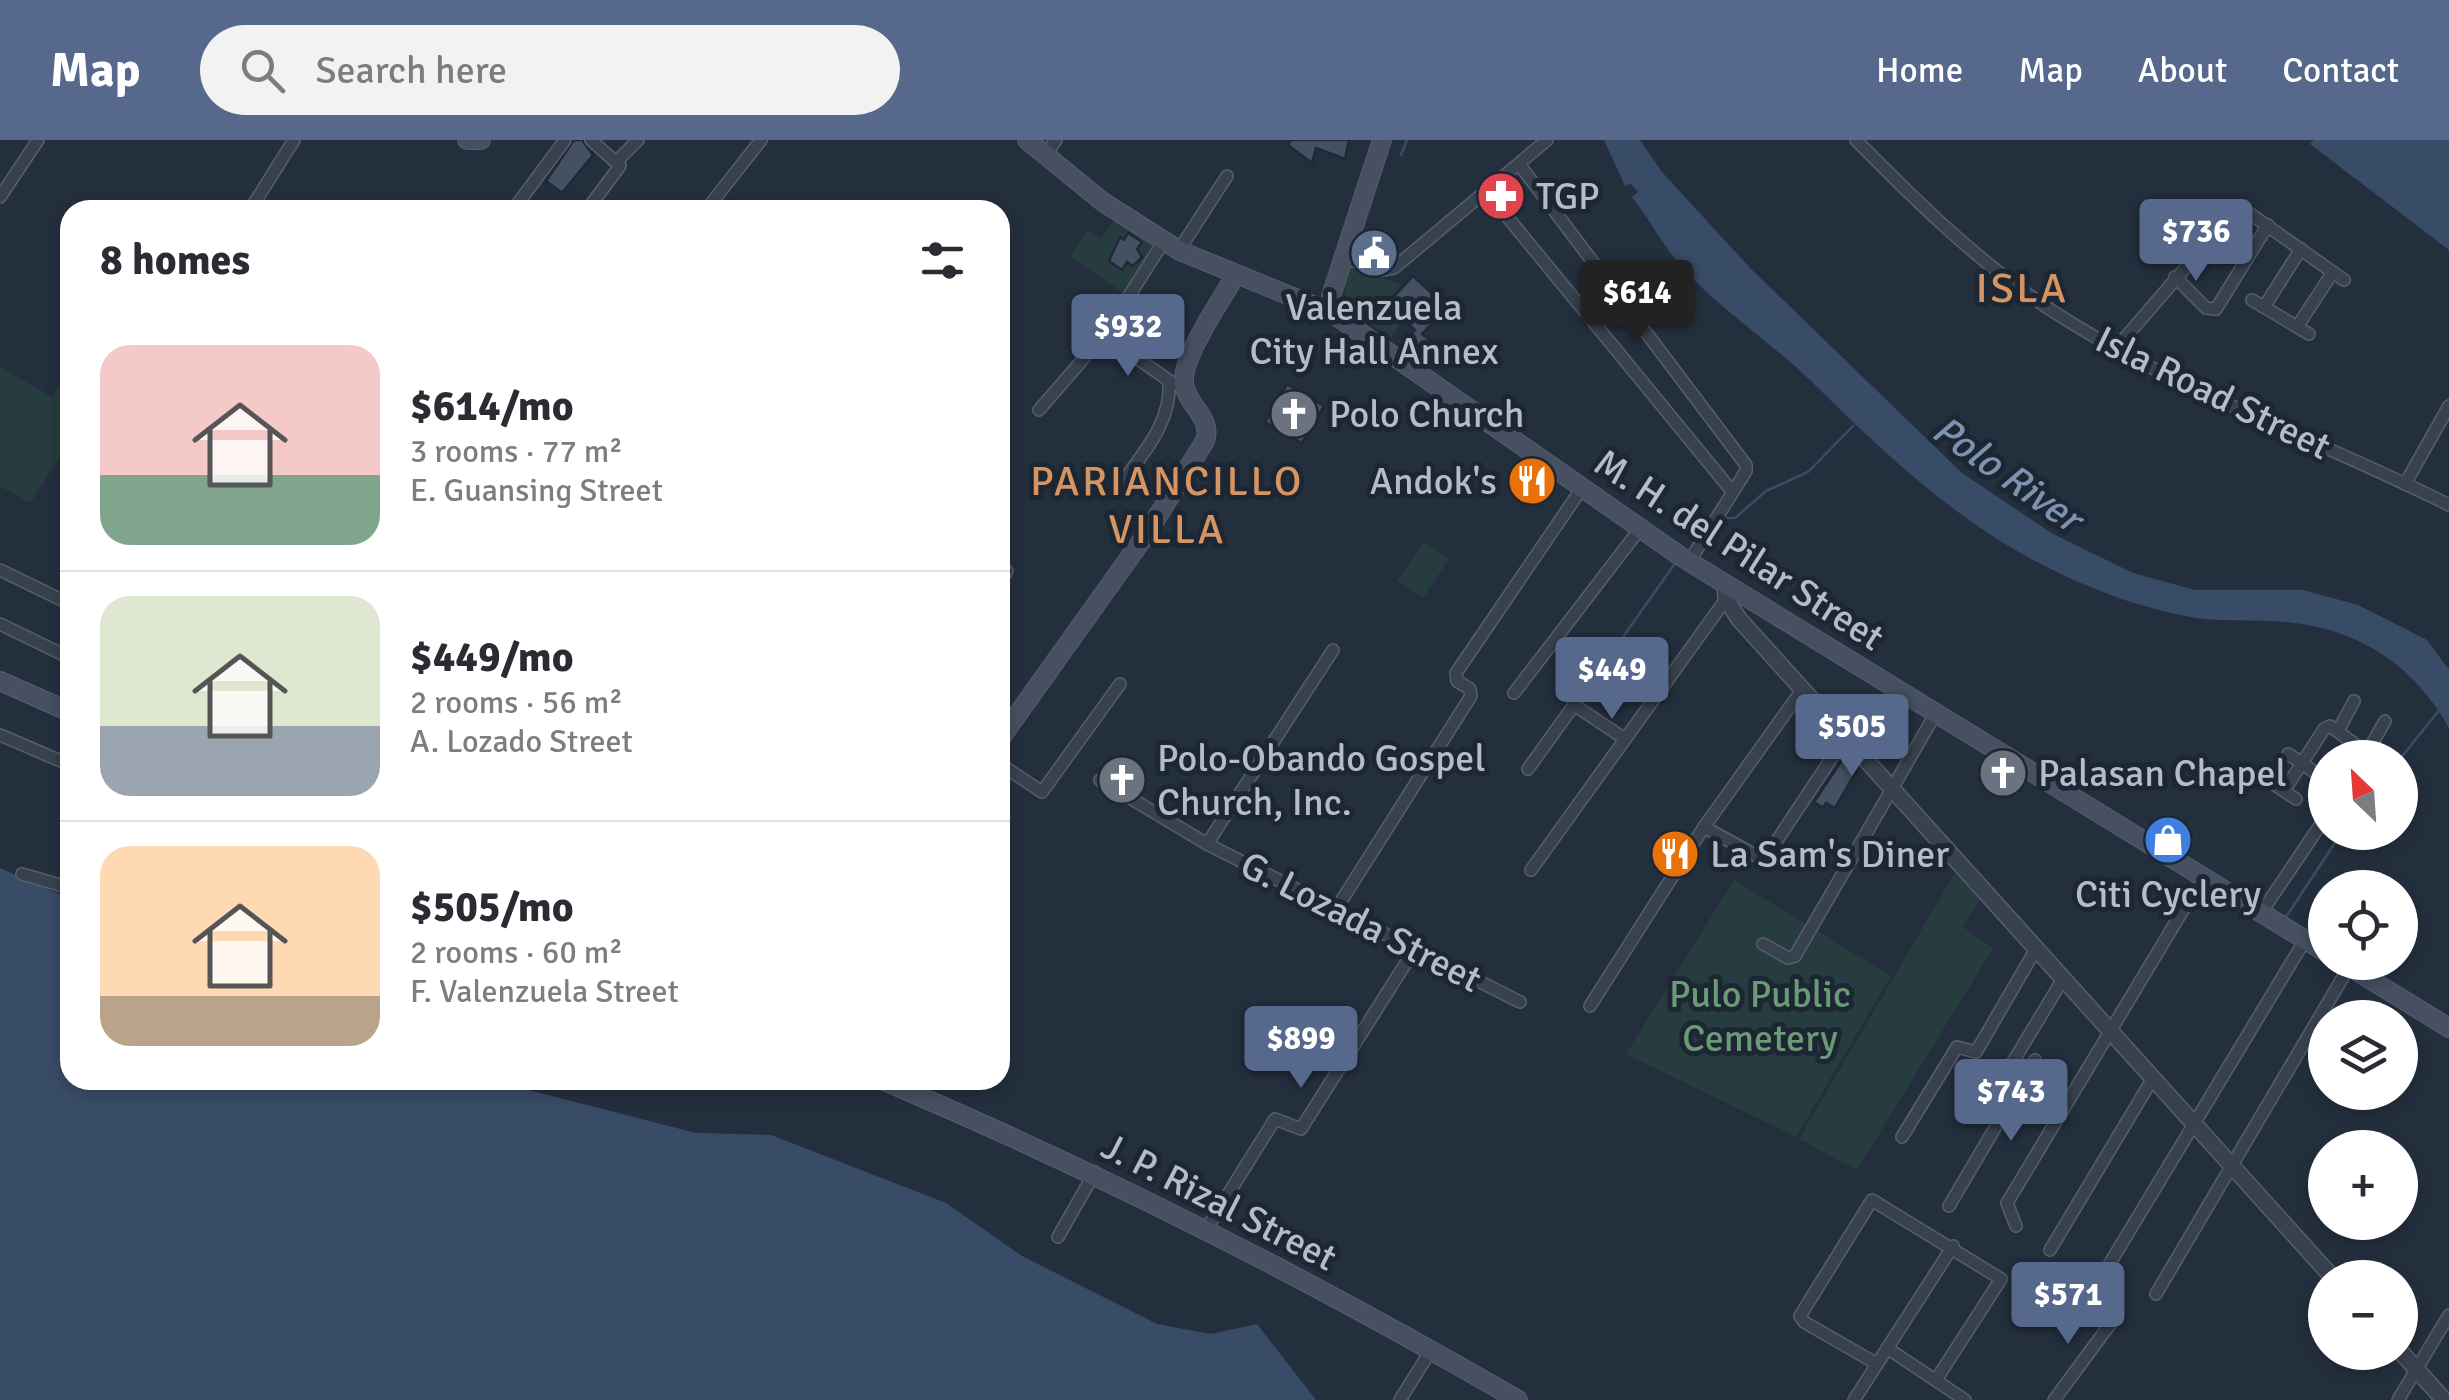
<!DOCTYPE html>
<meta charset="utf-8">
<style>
body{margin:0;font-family:Signika,sans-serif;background:#f2f2f3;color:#2b2b33;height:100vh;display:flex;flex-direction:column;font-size:38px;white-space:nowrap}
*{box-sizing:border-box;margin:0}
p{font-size:32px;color:#7c7c81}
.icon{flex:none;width:55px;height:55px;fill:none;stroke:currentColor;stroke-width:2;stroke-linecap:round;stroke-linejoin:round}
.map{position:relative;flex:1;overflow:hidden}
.details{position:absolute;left:60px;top:60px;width:950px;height:890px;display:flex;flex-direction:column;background:#fff;border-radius:30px;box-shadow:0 5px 15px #0003}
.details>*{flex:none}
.needle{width:65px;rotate:335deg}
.tools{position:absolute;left:2308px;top:600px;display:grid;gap:20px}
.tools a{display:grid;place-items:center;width:110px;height:110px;border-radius:50%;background:#fff;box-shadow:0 5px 15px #0003;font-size:50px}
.price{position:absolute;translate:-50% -85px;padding:0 22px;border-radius:10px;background:#56698c;color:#fff;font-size:32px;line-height:65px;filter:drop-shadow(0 2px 5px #0008)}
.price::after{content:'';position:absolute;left:50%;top:60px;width:30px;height:22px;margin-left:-15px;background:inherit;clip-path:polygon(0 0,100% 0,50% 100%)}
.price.active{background:#222;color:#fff}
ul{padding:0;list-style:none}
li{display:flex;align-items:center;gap:30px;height:250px;padding:0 40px}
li+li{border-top:2px solid #e1e1e2}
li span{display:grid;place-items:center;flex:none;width:280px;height:200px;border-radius:30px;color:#555}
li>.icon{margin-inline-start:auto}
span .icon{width:120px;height:120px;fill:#fffc;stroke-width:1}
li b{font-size:42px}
h2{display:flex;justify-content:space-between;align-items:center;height:120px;padding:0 40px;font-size:42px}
header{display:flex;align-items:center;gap:60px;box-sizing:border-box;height:140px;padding:0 50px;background:#56698c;color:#fff}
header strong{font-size:48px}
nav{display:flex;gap:55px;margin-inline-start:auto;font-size:35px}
.search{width:700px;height:90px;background:#f2f2f3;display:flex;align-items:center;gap:25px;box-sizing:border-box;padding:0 35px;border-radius:55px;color:#7c7c81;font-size:38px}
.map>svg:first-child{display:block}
.green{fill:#263c3f}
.water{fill:#394c67}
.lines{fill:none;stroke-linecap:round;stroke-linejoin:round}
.stream{stroke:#394c67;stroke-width:2.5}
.building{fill:#455162;stroke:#1f2835;stroke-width:2.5}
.minor-casing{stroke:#565f6c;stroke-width:14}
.tertiary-casing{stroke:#565f6c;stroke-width:18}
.secondary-casing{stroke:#565f6c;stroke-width:20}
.minor{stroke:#38414e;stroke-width:11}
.tertiary{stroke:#38414e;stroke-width:15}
.secondary{stroke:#465061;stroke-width:18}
.labels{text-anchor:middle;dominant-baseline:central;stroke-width:10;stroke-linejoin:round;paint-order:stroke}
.poi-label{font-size:38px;fill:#b4bcc9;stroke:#1d2633;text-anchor:start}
.street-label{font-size:38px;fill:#b4bcc9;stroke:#1d2633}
.park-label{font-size:38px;fill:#6b9a76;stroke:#1d2633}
.water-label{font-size:40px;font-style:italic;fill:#7c92b1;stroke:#1d2633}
.quarter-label{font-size:42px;letter-spacing:2.5px;fill:#d59563;stroke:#1d2633}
</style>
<header>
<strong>Map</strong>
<div class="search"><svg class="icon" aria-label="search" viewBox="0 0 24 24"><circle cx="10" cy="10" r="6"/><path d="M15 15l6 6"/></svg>Search here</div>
<nav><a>Home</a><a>Map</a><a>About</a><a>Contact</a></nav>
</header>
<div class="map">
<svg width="2449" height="1260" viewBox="0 0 2449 1260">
<rect width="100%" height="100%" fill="#242f3e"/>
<!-- green -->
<g class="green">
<path d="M1117 77 1156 103 1123 153 1070 116 1087 90 1101 98Z"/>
<path d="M1349 124 1401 145 1385 164 1403 181 1390 198C1358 175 1334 167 1349 124Z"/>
<path d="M0 227 52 257 70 228V302L30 363 0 346Z"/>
<path d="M1424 402 1449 419 1423 458 1397 441Z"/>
<path d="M1957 729 1982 755 1963 787 1993 808 1857 1030 1799 999Z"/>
<path d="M1734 740 1891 836 1796 997 1626 914Z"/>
</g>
<!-- water -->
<g class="water">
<path d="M1604 0H1640L1662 32 1750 128 1962 333 2053 394 2133 433 2195 450H2303L2358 465 2427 500 2449 530V588C2415 526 2358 488 2286 482 2256 479 2226 482 2196 478 2137 468 2078 445 2026 416 1943 370 1877 306 1810 240 1768 200 1718 168 1680 125 1662 104 1649 78 1632 57L1638 52 1630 43 1625 46Z"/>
<path d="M2314 0H2449V110L2310 4Z"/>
<path d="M0 728 70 759V940H490L696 993 771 995 946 1063 1022 1116 1157 1184 1211 1194 1257 1184 1316 1260H0Z"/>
</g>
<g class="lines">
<!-- stream -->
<g class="stream">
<path d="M1401 15 1407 0"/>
<path d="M1721 378H1735L1766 351 1808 332 1853 286"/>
<path d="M1579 559 1676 422"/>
<path d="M2400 619 2440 569"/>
<path d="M2286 777 2342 692"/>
</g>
</g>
<!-- building -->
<g class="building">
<path d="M574 0H582L593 15 562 53 546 41Z"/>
<path d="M1291 0H1349L1345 19 1316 8 1312 23 1288 5Z"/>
<path d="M1128 93 1142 102 1137 109 1142 117 1133 126 1127 122 1122 130 1109 121 1120 97 1124 100Z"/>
<path d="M1413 136 1447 167 1422 194 1435 204 1422 220 1401 206 1415 190 1387 164Z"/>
<path d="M1287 244 1324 266 1302 303 1265 282Z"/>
<path d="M1846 614 1858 628 1835 668 1826 663 1823 668 1814 662Z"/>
</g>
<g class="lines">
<!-- minor casing -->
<g class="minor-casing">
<g id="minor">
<path d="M1856 0C1917 62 1979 123 2051 170 2175 251 2318 299 2449 365"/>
<path d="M1045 16 1056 0"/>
<path d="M617 21 638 0"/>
<path d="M1519 24 1746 325V331L1689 422"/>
<path d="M1486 51 1731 350"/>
<path d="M0 57 38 0"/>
<path d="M250 70 294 0"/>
<path d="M513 70 565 0"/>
<path d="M587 70 620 26 591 0"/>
<path d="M706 70 761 0"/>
<path d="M1179 110 1227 36"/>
<path d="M1344 118 1382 130 1394 128 1547 0"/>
<path d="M2175 137 2206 168 2216 169 2268 85"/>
<path d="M2252 160 2309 194"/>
<path d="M2264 167 2301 109"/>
<path d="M2297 187 2333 132"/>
<path d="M1104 195 1174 244"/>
<path d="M2117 207 2239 66 2344 140"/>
<path d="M1039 270 1104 195 1164 101"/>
<path d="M1121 344C1144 312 1172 282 1169 241"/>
<path d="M2405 344 2449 266"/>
<path d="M0 430 70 464"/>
<path d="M1000 442 1007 431"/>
<path d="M0 484 70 518"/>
<path d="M1514 553 1639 390"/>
<path d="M2338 591 2354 561"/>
<path d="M0 595 70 625"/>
<path d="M2288 614 2302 623 2324 589 2330 586 2367 613"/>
<path d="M2365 616 2385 581"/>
<path d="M1000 624 1042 652 1120 544"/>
<path d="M1528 629 1574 565 1625 599"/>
<path d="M2266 639 2284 651"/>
<path d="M1100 640 1207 704 1520 862"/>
<path d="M2296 659 2284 651 2302 623 2325 640"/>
<path d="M1704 687 1764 720 1845 598"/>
<path d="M1207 704 1333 510"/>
<path d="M1531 730 1726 459"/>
<path d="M22 734 70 748"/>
<path d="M1338 766 1471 556 1470 549 1457 541 1456 533 1582 348"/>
<path d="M2261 773 2325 678"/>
<path d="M1763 804 1788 818 1795 816 1936 573"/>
<path d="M1590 866 1704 687 1802 550"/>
<path d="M2008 930 2063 839"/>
<path d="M765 940H774"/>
<path d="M2017 956 2055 979"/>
<path d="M1902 997 1957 907 1976 912 2036 809"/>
<path d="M1949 1066 2035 920"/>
<path d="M2016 1086 2007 1063 2203 737"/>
<path d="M1207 1088 1275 979 1301 989 1416 807"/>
<path d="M1058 1097 1095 1032"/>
<path d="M2050 1110 2153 938"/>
<path d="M2104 1133 2305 800"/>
<path d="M2156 1154 2349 827"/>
<path d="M1887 1208 1965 1260"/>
<path d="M1877 1224 1804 1182 1800 1176 1872 1060 2001 1139 1936 1240"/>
<path d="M1400 1260 1431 1210"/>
<path d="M1854 1260 1953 1106"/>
<path d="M2054 1260 2114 1179"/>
<path d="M2398 1260 2449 1175"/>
</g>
</g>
<!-- tertiary casing -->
<g class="tertiary-casing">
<g id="tertiary">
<path d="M1725 443 1726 459 1739 479 2333 1138"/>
<path d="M2400 1211 2444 1260"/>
</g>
</g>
<!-- secondary casing -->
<g class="secondary-casing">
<g id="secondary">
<path d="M467 0H481"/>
<path d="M1027 0 1103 62 1180 111 1332 173 1680 416 2325 812"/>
<path d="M1332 173 1331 156 1382 0"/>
<path d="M0 541 70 572"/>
<path d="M1000 599 1147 393 1205 301C1213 277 1187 266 1184 244 1181 217 1221 161 1235 136"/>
<path d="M2342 822 2449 888"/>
<path d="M882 940C1103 1034 1310 1139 1518 1260"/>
</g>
</g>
<!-- minor -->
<use href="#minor" class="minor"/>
<!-- tertiary -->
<use href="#tertiary" class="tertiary"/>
<!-- secondary -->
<use href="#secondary" class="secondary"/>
</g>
<!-- icons -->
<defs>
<g id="pharmacy-disc" transform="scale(2.5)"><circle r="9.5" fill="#e0444e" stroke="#1d2633"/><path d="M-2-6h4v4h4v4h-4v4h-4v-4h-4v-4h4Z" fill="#fff"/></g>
<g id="civic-disc" transform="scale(2.5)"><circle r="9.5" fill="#5c6f8a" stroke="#1d2633"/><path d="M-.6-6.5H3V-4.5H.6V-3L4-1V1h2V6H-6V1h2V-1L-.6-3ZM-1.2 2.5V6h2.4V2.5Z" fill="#fff"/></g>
<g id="church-disc" transform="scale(2.5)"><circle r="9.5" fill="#6b7280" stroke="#1d2633"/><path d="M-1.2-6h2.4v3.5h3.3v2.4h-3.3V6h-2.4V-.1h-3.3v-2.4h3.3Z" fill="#fff"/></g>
<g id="restaurant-disc" transform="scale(2.5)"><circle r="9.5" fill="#e8710a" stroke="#1d2633"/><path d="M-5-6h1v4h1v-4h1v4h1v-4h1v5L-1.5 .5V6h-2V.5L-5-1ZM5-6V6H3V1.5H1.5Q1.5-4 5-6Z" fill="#fff"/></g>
<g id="shop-disc" transform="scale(2.5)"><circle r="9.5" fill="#3f7fe0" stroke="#1d2633"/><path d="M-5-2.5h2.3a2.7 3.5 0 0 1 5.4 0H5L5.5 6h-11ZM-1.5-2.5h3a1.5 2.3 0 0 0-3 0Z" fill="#fff"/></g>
</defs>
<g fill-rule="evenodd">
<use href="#pharmacy-disc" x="1501" y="56"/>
<use href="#civic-disc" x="1374" y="113"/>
<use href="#church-disc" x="1294" y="274"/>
<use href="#restaurant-disc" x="1532" y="341"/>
<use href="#church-disc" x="2003" y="633"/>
<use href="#church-disc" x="1122" y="640"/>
<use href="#shop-disc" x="2168" y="700"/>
<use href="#restaurant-disc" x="1675" y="714"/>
</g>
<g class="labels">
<!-- poi labels -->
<g class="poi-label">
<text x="1536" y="56">TGP</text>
<text x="1374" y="167" text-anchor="middle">Valenzuela<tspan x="1374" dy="44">City Hall Annex</tspan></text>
<text x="1329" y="274">Polo Church</text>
<text x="1497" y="341" text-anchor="end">Andok's</text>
<text x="1157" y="618">Polo-Obando Gospel<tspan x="1157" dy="44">Church, Inc.</tspan></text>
<text x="2038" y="633">Palasan Chapel</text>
<text x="1710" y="714">La Sam's Diner</text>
<text x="2168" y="754" text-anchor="middle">Citi Cyclery</text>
</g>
<!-- street labels -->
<g class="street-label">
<text transform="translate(2213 253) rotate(26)">Isla Road Street</text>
<text transform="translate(1739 410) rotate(33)">M. H. del Pilar Street</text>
<text transform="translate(1361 782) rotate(27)">G. Lozada Street</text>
<text transform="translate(1219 1062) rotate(27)">J. P. Rizal Street</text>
</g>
<!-- park labels -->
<g class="park-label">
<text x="1760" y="854">Pulo Public<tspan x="1760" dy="44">Cemetery</tspan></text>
</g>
<!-- water labels -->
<g class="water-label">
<text transform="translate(2007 334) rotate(35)">Polo River</text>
</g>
<!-- quarter labels -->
<g class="quarter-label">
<text x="2022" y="148">ISLA</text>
<text x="1167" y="341">PARIANCILLO<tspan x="1167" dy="48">VILLA</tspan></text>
</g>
</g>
</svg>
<div class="tools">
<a><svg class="needle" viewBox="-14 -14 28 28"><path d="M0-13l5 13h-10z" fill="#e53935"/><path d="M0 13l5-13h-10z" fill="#7c7c81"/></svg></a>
<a><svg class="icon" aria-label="locate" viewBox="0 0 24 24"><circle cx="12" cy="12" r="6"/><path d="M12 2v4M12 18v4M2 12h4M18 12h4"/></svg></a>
<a><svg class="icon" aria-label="layers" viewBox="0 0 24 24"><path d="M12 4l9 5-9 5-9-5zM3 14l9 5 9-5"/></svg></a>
<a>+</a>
<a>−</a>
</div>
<b class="price" style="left:2196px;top:144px">$736</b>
<b class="price active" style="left:1637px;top:205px">$614</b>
<b class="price" style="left:1128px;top:239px">$932</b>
<b class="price" style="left:1612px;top:582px">$449</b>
<b class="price" style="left:1852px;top:639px">$505</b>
<b class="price" style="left:1301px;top:951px">$899</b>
<b class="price" style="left:2011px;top:1004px">$743</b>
<b class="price" style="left:2068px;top:1207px">$571</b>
<section class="details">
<h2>8 homes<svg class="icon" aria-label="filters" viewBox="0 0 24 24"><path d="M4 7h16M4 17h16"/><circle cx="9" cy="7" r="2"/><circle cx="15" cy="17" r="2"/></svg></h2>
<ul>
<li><span style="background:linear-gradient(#f6c9c9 65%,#7fa58c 0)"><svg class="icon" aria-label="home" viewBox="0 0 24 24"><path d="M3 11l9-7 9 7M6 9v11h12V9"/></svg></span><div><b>$614/mo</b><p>3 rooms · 77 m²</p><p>E. Guansing Street</p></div></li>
<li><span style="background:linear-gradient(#dfe7d0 65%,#9aa5b1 0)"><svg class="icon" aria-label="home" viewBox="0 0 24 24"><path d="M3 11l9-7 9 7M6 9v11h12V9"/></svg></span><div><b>$449/mo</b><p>2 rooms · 56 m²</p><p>A. Lozado Street</p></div></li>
<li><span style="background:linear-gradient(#ffd9b3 75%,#b9a48a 0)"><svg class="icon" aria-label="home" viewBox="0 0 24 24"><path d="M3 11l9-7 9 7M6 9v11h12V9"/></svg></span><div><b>$505/mo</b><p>2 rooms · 60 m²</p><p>F. Valenzuela Street</p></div></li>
</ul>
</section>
</div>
